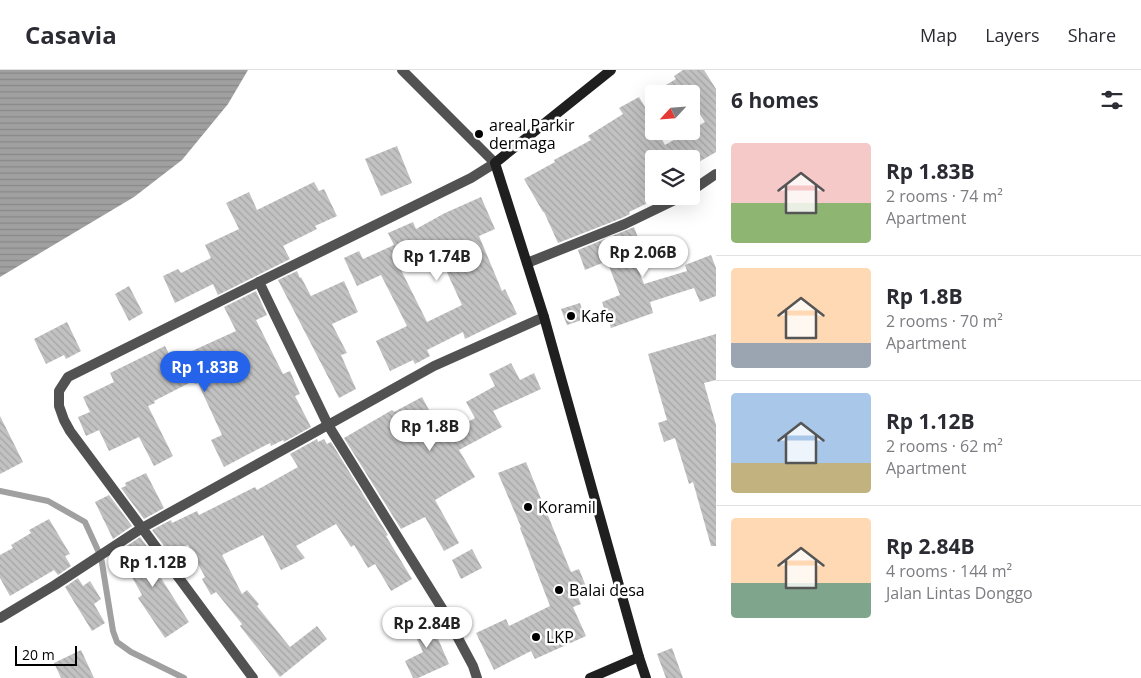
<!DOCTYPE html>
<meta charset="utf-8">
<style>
body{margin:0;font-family:"Open Sans",sans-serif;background:#f7f7f7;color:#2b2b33;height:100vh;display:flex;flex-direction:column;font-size:19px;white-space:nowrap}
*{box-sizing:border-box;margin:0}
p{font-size:16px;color:#7c7c81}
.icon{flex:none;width:28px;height:28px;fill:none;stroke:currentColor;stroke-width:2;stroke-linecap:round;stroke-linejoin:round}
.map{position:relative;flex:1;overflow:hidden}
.drawer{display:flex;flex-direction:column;background:#fff;width:425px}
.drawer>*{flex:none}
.needle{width:32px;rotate:244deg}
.controls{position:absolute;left:645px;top:15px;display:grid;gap:10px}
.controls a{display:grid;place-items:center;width:55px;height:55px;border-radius:5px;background:#fff;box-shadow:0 5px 20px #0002;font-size:25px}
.scale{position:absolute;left:15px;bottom:12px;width:62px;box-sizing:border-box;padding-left:5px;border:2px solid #000;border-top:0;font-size:14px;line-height:18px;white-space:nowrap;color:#000;-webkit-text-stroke:4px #fff;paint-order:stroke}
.price{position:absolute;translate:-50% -42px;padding:0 11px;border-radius:18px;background:#fff;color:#222;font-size:16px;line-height:32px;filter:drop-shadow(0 1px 2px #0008)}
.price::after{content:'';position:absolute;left:50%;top:30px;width:15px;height:11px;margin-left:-8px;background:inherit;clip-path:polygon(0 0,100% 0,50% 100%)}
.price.selected{background:#2563eb;color:#fff}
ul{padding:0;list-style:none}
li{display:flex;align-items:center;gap:15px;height:125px;padding:0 15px}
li+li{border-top:1px solid #e1e1e2}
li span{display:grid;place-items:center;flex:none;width:140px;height:100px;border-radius:5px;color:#555}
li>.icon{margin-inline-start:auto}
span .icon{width:60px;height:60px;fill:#fffc;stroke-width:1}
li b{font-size:21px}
h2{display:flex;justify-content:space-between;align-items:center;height:60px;padding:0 15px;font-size:21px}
header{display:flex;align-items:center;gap:30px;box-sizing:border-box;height:70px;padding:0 25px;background:#fff;border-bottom:1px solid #e1e1e2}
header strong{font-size:24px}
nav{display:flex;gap:28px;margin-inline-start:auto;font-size:18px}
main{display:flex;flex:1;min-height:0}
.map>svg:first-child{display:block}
.water{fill:url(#water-rules)}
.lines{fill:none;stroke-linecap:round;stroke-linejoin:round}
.stream{stroke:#a0a0a0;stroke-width:6}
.building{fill:url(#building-back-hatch);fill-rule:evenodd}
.minor{stroke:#525252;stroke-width:10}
.secondary{stroke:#1f1f1f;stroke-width:10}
.poi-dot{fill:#000;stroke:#fff;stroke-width:2}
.labels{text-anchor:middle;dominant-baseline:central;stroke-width:5;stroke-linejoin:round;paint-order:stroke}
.poi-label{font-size:16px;fill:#000;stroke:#fff;text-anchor:start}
</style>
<header>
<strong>Casavia</strong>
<nav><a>Map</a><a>Layers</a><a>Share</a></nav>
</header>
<main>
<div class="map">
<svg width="716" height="608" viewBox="0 0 716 608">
<defs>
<pattern id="water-rules" width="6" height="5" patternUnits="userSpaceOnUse" patternTransform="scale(1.25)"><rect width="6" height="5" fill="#a0a0a0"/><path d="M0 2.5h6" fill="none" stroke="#888"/></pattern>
<pattern id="building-back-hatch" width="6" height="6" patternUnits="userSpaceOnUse" patternTransform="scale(1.25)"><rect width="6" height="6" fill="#c2c2c2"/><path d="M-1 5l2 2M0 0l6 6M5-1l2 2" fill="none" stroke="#a5a5a5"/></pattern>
</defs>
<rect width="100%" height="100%" fill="#fff"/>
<!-- water -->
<path class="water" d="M0 0H248L228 34 182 90 134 127 0 207Z"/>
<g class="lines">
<!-- stream -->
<path class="stream" d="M0 421 48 431 85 452 101 487 113 561 117 572 131 582 184 608"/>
</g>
<!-- building -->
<g class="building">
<path d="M683 0H704L716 19V82L692 96 691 89H654V130L629 142 630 144 622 148 558 173 544 142H543L524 109 555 92 554 90 591 70 588 66 623 44 619 38 639 27 654 52V61H657L665 75 705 52 691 31V24H651L676 9 674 6Z"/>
<path d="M397 76 412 113 381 126 365 89Z"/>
<path d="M314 112 319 121 324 119 337 146 315 156 317 159 283 176 290 189 218 225 213 214 175 233 163 206 178 199 181 203 211 188 205 175 239 159 226 133 249 122 257 140Z"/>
<path d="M481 127 495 159 479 166 502 221 505 219 517 244 465 269 463 262 427 280 430 286 415 294 413 290 390 301 376 271 407 256 381 205 357 216 344 188 359 181 363 189 394 175 388 163 413 152 416 159 445 143ZM438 183 462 235 427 252 401 200Z"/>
<path d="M634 157 643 181 632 185 644 214 687 201 685 195 711 185 716 198V226L700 232 694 218 650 232 653 243 611 258 602 232 620 225 607 191 585 200 578 180Z"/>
<path d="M297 201 300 208 301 207 311 226 344 211 358 242 332 254 347 283 341 285 356 319 339 328 278 210Z"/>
<path d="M129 216 143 243 129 251 115 224Z"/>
<path d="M256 221 267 245 256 250 283 304 290 301 300 324 295 326 311 357 284 372 283 370 271 376 270 373 224 397 211 370 222 365 198 313 195 314 193 311 154 331 155 333 148 336 173 386 154 396 139 367 109 381 99 360 86 366 78 347 90 342 83 327 114 312 110 303 165 276 172 290 236 261 224 237Z"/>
<path d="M580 233 585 249 567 255 561 239Z"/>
<path d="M67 252 81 281 66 289 64 285 46 294 34 269Z"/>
<path d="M716 264V310L704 313 716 355V476H711L693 412 689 414 675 368 664 372 658 353 667 350 648 284Z"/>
<path d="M511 293 520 310 534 303 541 319 493 341 502 357 459 380 475 407 435 430 459 473 444 481 425 447 401 459 344 368 392 340 394 342 422 327 443 366 475 348 466 332 495 316 489 304Z"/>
<path d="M0 346 23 392 0 404Z"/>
<path d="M317 369 318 372 324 369 327 374 331 372 388 465 386 466 412 509 391 521 375 494 368 498 354 475 351 477 336 454 296 476 305 488 281 500 263 465 222 485 242 524 247 520 259 534 257 536 290 577 317 556 327 569 280 607 240 556 242 554 216 522 211 525 202 509 205 507 188 475 170 484 152 460 171 450 172 453 197 441 199 445 255 417 257 420 298 397 290 384Z"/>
<path d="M526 392 571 502 579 499 587 519 576 523 581 534 573 537 586 566 535 589 531 581 494 600 476 563 506 549 509 556 550 536 520 458 521 457 498 403Z"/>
<path d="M146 403 164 438 144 449 121 418 126 416 125 413Z"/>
<path d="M109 425 132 456 113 469 95 432Z"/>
<path d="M49 449 70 484 65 486 71 496 58 505 54 500 10 526 0 508V485L13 478 11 475 31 463 29 460Z"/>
<path d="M140 467 158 491 152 494 189 552 165 568 138 528 142 525 118 482Z"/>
<path d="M472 479 482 498 461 509 452 490Z"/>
<path d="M78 508 83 516 90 511 101 529 94 534 105 553 92 561 65 517Z"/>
<path d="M430 545 438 560 435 562 449 594 418 608H413L405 591 423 582 410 555Z"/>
<path d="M672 578 683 608H666L657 584Z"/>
<path d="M81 580 94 608H61L54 593Z"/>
</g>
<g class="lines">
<!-- minor -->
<g class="minor">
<path d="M402 0 495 93 471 108 259 212 328 355 434 296 544 247"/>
<path d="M691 121 716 104"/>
<path d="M527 193 625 154 683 126"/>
<path d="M259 212 68 307 59 321V336L64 350 70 361 142 458 328 355 443 540 473 596 477 608"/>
<path d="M0 548 55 515 142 458 253 608"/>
</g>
<!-- secondary -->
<g class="secondary">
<path d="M611 0 495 93 544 247 639 587"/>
<path d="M590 608 639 587 646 608"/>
</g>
</g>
<!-- markers -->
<g class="poi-dot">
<circle cx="479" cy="64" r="5"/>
<circle cx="571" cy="246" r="5"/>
<circle cx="528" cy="437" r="5"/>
<circle cx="559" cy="520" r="5"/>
<circle cx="536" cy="567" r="5"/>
</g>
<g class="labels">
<!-- poi labels -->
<g class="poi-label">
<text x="489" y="55">areal Parkir<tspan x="489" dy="18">dermaga</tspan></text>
<text x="581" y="246">Kafe</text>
<text x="538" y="437">Koramil</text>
<text x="569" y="520">Balai desa</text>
<text x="546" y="567">LKP</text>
</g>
</g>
</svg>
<div class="controls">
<a><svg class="needle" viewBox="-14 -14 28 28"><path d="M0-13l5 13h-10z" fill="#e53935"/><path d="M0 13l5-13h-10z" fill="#7c7c81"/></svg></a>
<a><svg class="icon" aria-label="layers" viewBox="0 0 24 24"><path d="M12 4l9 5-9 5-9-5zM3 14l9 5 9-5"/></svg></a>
</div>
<div class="scale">20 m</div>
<b class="price" style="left:643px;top:208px">Rp 2.06B</b>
<b class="price" style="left:437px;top:212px">Rp 1.74B</b>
<b class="price selected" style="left:205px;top:323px">Rp 1.83B</b>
<b class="price" style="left:430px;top:382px">Rp 1.8B</b>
<b class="price" style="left:153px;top:518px">Rp 1.12B</b>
<b class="price" style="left:427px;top:579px">Rp 2.84B</b>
</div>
<section class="drawer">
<h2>6 homes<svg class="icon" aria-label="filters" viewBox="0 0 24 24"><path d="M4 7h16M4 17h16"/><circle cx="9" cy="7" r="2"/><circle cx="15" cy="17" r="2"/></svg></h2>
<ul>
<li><span style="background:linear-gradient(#f6c9c9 60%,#8fb573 0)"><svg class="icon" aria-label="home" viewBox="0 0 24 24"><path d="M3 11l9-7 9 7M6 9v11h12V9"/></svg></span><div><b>Rp 1.83B</b><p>2 rooms · 74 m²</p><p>Apartment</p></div></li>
<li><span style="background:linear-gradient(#ffd9b3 75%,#9aa5b1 0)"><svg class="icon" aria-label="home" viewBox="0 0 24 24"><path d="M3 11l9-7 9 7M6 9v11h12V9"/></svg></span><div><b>Rp 1.8B</b><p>2 rooms · 70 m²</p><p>Apartment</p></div></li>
<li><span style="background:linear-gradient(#a9c7e8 70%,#c2b280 0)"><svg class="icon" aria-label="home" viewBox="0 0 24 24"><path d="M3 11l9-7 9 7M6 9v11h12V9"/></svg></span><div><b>Rp 1.12B</b><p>2 rooms · 62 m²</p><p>Apartment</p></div></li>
<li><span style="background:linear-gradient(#ffd9b3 65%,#7fa58c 0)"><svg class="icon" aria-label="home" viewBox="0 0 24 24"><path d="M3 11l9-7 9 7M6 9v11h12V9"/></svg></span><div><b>Rp 2.84B</b><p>4 rooms · 144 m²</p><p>Jalan Lintas Donggo</p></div></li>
</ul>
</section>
</main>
